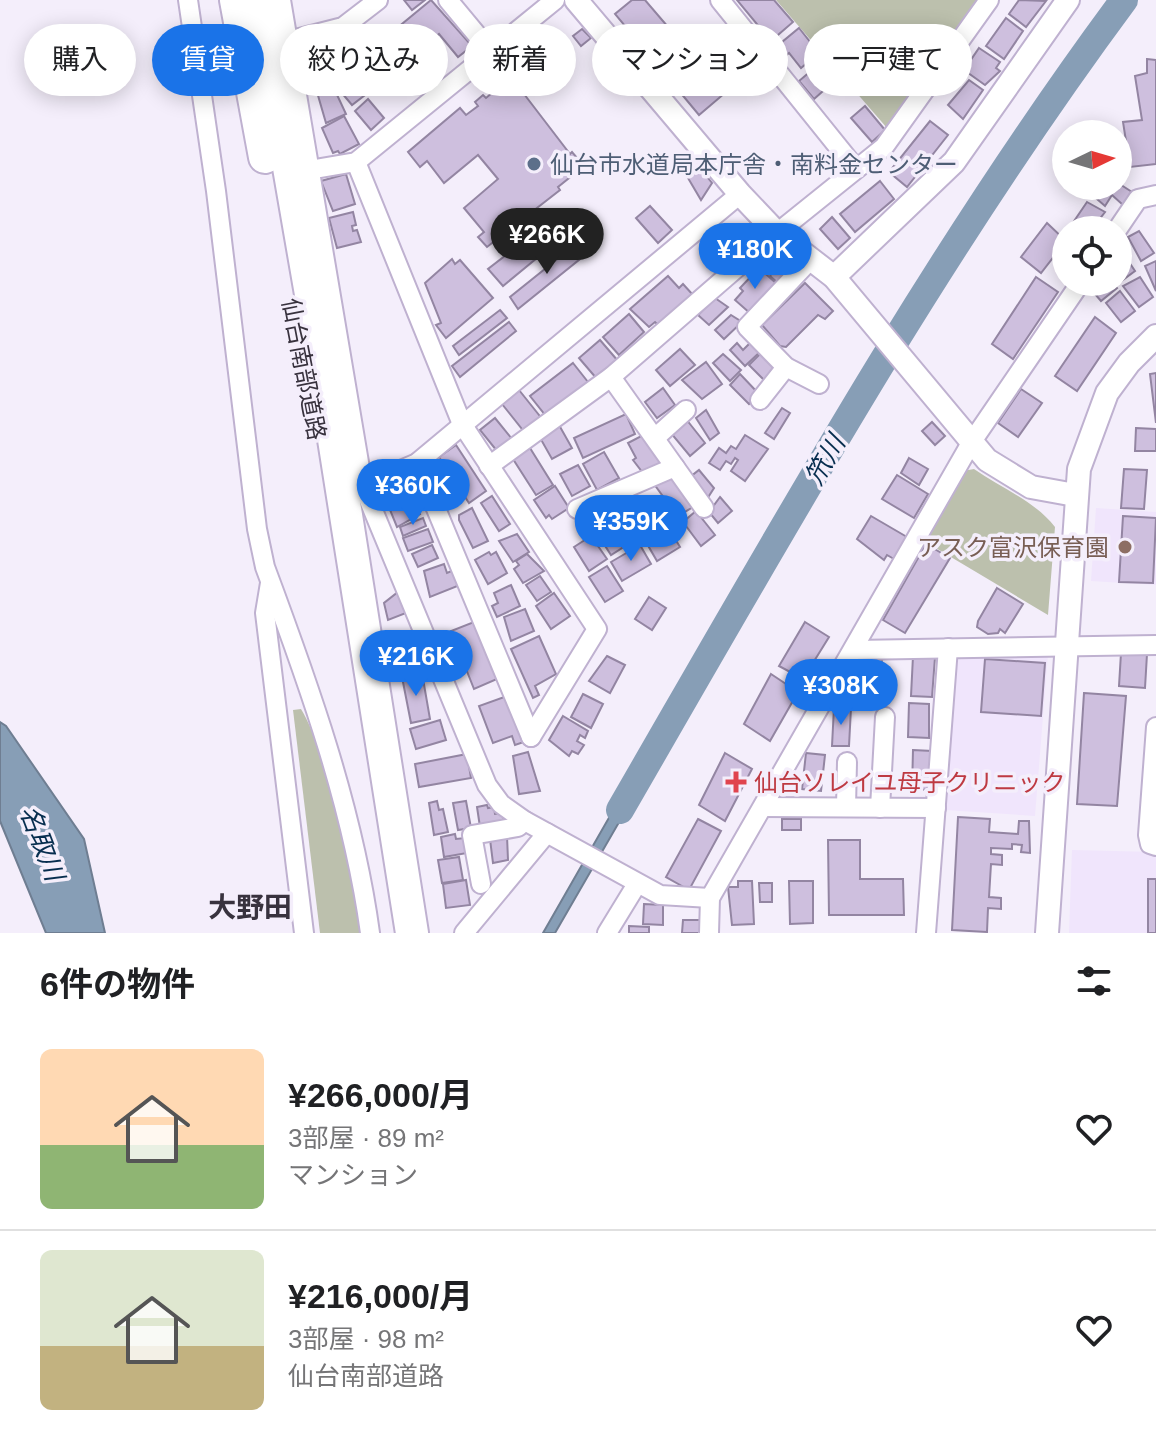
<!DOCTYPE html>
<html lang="ja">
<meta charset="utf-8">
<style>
body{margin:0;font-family:Helvetica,"Noto Sans JP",sans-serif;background:#f6f6f6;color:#202124;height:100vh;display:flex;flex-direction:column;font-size:30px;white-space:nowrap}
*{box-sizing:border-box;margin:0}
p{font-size:26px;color:#757577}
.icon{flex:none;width:44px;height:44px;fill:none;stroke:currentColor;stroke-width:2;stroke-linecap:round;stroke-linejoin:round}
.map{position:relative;height:933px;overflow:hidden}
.side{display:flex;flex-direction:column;background:#fff;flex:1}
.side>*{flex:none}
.top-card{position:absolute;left:24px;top:24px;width:1108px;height:72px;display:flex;gap:16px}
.needle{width:52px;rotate:85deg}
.tools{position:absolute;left:1052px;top:120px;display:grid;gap:16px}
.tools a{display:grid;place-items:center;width:80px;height:80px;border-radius:50%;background:#fff;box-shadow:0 4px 20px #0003;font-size:40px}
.price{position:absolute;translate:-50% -68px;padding:0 18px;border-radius:28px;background:#1a73e8;color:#fff;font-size:26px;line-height:52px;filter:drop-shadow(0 2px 4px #0008)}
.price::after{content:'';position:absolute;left:50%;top:48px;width:24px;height:18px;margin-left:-12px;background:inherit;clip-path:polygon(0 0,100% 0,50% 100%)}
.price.current{background:#222;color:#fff}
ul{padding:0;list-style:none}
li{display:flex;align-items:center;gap:24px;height:200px;padding:0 40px}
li+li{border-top:2px solid #e0e0e0}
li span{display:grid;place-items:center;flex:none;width:224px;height:160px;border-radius:12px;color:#555}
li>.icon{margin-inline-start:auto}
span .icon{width:96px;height:96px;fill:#fffc;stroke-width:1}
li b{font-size:34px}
h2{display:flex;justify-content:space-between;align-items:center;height:96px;padding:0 40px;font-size:34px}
.chip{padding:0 28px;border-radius:36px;background:#fff;box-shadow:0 4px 20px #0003;font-size:28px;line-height:72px}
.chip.current{background:#1a73e8;color:#fff}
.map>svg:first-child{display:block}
.built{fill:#f0e5fc}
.green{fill:#bcc0ad}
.water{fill:#879eb6;stroke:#6f7e92;stroke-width:2}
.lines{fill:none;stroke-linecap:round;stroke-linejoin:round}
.river{stroke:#879eb6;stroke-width:28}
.building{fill:#cebfde;stroke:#9385a2;stroke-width:2}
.minor-casing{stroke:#bfb1d0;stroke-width:22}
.tertiary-casing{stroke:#bfb1d0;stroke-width:26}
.motorway-casing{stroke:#bfb1d0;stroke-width:36}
.minor{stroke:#fff;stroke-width:18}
.tertiary{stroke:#fff;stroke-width:22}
.motorway{stroke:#fff;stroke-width:32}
.service-dot{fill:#5c6f8a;stroke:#f4eefb;stroke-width:3}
.education-dot{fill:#8d6e63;stroke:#f4eefb;stroke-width:3}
.health-dot{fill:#e0444e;stroke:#f4eefb;stroke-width:3}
.labels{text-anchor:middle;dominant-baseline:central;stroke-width:7;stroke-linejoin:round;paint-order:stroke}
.service-label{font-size:24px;fill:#4e5e75;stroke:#f4eefb;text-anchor:start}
.street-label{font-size:24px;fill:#38323e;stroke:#f4eefb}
.education-label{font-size:24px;fill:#785e54;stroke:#f4eefb;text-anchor:end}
.health-label{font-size:24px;fill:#be3a42;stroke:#f4eefb;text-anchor:start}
.water-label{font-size:26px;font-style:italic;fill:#072e4f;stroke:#f4eefb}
.quarter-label{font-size:28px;font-weight:bold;fill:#38323e;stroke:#f4eefb}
</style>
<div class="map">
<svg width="1156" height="933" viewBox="0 0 1156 933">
<rect width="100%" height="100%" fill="#f4eefb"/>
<!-- built -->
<g class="built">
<path d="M1096 508 1156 512V585L1091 581Z"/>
<path d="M1048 654 1035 816 945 810 954 664 963 656Z"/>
<path d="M1072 850 1156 852V933H1069Z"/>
</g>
<!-- green -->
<g class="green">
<path d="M776 0H979L887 128Z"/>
<path d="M974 469C1001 488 1035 501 1055 527L1048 615 924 541 963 471Z"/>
<path d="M301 709C324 746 364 890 362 933H320L293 710Z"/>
</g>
<!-- water -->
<g class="water">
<path d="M0 722 6 726 84 839 105 933H46L0 821Z"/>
<path d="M634 774 644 779 555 933H543Z"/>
</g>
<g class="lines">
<!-- river -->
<path class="river" d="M620 810C779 535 934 256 1124 0"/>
</g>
<!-- building -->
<g class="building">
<path d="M404 0H425L412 10Z"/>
<path d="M431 0 472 46 458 57 439 34 404 62 385 38Z"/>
<path d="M632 0H645L698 62 709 53 714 59 703 68 725 93 699 115 615 14Z"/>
<path d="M737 0H774L793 22 771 41Z"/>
<path d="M1019 0 1046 1 1026 27 1009 14Z"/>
<path d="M1006 18 1023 31 1004 59 986 46Z"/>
<path d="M799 28 819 53 801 68 789 53 784 57 776 47Z"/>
<path d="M582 29 591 38 581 46 573 36Z"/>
<path d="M365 38 380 57 363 71 346 53Z"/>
<path d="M896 38 897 50H888L887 39Z"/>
<path d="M332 41 341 66 320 71 318 62 313 63V46Z"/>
<path d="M979 48 1000 62 996 68 1000 71 985 85 964 70Z"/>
<path d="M825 59 840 76 814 99 799 81Z"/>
<path d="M1147 59 1156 60V164L1130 167 1123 122 1142 120 1135 76 1147 73Z"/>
<path d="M385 62 409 78 402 89 399 87 397 90 375 76Z"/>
<path d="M342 68V77L322 84 320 76Z"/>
<path d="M349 75 365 95 352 105 336 86Z"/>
<path d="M511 77 570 154 572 152 584 166 558 187 560 190 487 247 478 237 484 232 464 208 498 179 478 155 444 183 427 161 420 167 408 152 460 108 466 115 478 106 475 102 483 95 486 98Z"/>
<path d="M969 80 983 90 963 119 948 105Z"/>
<path d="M332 84 346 114 326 123 317 92Z"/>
<path d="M368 99 384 118 371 130 355 111Z"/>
<path d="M865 106 885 130 872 142 851 118Z"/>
<path d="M344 116 359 144 340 154 338 151 333 153 322 128Z"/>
<path d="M930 121 948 135 907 187 889 172Z"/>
<path d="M700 168 712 183 701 200 688 178Z"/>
<path d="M346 174 355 204 333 211 321 181Z"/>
<path d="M880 181 894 199 855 232 840 214Z"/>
<path d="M1118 183 1132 192 1123 205 1112 195 1105 206 1082 186H1118Z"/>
<path d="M1087 202 1105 212 1091 230H1068Z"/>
<path d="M650 206 672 230 658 243 636 218Z"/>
<path d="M353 212 356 225 352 226 353 231 357 230 361 242 337 248 329 218Z"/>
<path d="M559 214 571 230 503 286 488 269Z"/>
<path d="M832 217 850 238 838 249 820 229Z"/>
<path d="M1047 223 1066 241 1041 273 1021 257Z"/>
<path d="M1139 231 1154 253 1141 261 1128 237Z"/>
<path d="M576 244 585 255 518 309 510 297Z"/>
<path d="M1121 250 1135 271 1120 282 1118 252Z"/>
<path d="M452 259 455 264 460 260 493 298 446 338 436 325 441 323 425 283Z"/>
<path d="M1156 261V291L1145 266Z"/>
<path d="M777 267 785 275 778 283 770 276Z"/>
<path d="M759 268 777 284 751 314 735 300 743 291 740 288Z"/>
<path d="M668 276 679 288 683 284 693 295 658 325 655 322 649 327 630 309Z"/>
<path d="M1036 277 1058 292 1013 359 992 344Z"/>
<path d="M1140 277 1153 297 1139 307 1123 286Z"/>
<path d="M1094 282H1112L1117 288 1101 301 1089 287Z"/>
<path d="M805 283 833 311 825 319 818 315 786 347 780 346 762 325Z"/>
<path d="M1120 291 1135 311 1121 322 1106 303Z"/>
<path d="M715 298 728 307 709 325 698 315Z"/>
<path d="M500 310 507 318 459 355 453 346Z"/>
<path d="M629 314 644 332 619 355 603 337Z"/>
<path d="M731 315 742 322 724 339 715 330Z"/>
<path d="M1095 317 1116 333 1077 391 1055 376Z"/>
<path d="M509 322 516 331 460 377 452 366Z"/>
<path d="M600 340 618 361 597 379 579 358Z"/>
<path d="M751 342 761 351 745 366 730 350 737 343 743 350Z"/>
<path d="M680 349 695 365 670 386 656 370Z"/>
<path d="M762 352 777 369 765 381 749 365Z"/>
<path d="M723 354 741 370 730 381 713 363Z"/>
<path d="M706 362 722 384 702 399 682 380Z"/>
<path d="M573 363 588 382 546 416 530 396Z"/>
<path d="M1156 373V423L1150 374Z"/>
<path d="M740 374 759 394 749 404 730 385Z"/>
<path d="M663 388 675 405 657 418 645 402Z"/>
<path d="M1021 389 1042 403 1018 437 998 423Z"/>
<path d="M519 390 543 420 526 434 502 404Z"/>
<path d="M782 408 790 413 774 439 765 433Z"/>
<path d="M706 410 719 433 710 440 696 418Z"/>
<path d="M626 414 635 434 583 458 574 438Z"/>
<path d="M495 418 512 439 497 451 480 430Z"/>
<path d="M686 419 705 443 690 456 670 432Z"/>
<path d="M932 422 945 436 935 445 922 431Z"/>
<path d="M559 425 572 448 552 459 539 436Z"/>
<path d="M1136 428 1156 429V451H1135Z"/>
<path d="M647 433 662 464 643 473 633 460 636 458 628 443Z"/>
<path d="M745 435 768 449 745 481 731 471 738 460 735 458 731 464 726 461 720 470 709 463 719 448 726 453 731 446 736 449Z"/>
<path d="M456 445 486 491 469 503 439 457Z"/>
<path d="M530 448 553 485 536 495 513 459Z"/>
<path d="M604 452 619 478 597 490 583 464Z"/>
<path d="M909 458 928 469 919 485 901 473Z"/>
<path d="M578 465 590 486 572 496 560 474Z"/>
<path d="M1124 469 1147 470 1144 509 1121 508Z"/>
<path d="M699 470 714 488 707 499 690 477Z"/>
<path d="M671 474 693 507 670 521 664 510 670 506 654 484Z"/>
<path d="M897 475 928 494 914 518 882 499Z"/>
<path d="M407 485 420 514 397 527 384 495Z"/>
<path d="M555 486 569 508 552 519 549 515 546 518 534 500Z"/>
<path d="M492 496 510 524 499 531 481 503Z"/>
<path d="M720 497 732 511 718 523 709 512Z"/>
<path d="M615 501 625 522 608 530 598 509Z"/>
<path d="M472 508 488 541 473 548 459 520V515Z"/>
<path d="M696 511 715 535 701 546 683 522Z"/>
<path d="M871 516 907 537 894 559 887 555 884 560 857 539Z"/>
<path d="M1123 516 1156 518 1153 583 1119 582Z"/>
<path d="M646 517 654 531 635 543 627 529Z"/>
<path d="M423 518 426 526 403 536 400 527Z"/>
<path d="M428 529 433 542 408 551 403 538Z"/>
<path d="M621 529 630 543 611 555 602 541Z"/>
<path d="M669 529 680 547 657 561 646 542Z"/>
<path d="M517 534 529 552 513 562 499 541Z"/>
<path d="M591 536 607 559 589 571 574 547Z"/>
<path d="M926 544 950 558 905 633 883 620Z"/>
<path d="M432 545 438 558 418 567 412 554Z"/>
<path d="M640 545 651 564 622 581 611 562Z"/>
<path d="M489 552 491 555 496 552 507 573 488 584 475 560Z"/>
<path d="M527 554 544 571 523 583 514 569 519 565 516 561Z"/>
<path d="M444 564 447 573 454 570 460 585 430 597 424 571Z"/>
<path d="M607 566 623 591 605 602 589 577Z"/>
<path d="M540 576 551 592 537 601 526 585Z"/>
<path d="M511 585 520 606 497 617 492 606 498 603 494 593Z"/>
<path d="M997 588 1023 604 1005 633 1000 629 998 633 988 634 977 627 978 621Z"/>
<path d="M398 592 406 613 388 620 384 603Z"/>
<path d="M554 593 570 616 551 629 536 606Z"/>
<path d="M649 597 666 608 652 630 635 619Z"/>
<path d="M525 609 534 631 511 641 504 617Z"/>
<path d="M474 622 497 679 474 689 451 631Z"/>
<path d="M805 622 829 637 803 679 779 666Z"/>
<path d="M539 636 556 674 535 686 539 695 533 698 511 649Z"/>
<path d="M410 645 411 650 422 648 426 666 400 671 395 648Z"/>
<path d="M1121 653 1147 654 1145 688 1119 686Z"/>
<path d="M607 656 625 665 610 693 589 681Z"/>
<path d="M913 656 935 657 932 697 911 696Z"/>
<path d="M864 658 882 659 879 697 861 694Z"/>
<path d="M985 659 1045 663 1041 716 981 712Z"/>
<path d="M422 673 430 719 411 723 402 677Z"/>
<path d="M771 674 798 692 770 741 744 724Z"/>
<path d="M1084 693 1126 696 1117 806 1077 804Z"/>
<path d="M583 694 603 704 591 728 571 717Z"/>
<path d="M507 696 524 742 515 745 512 736 493 743 479 706Z"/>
<path d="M909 703 929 704V738L908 737Z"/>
<path d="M834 707 851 708 849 746H832Z"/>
<path d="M563 716 588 731 585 738 580 735 577 741 584 745 578 754 572 751 569 756 549 740Z"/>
<path d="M440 720 446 740 416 749 410 729Z"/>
<path d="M913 750 932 751 931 790 912 789Z"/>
<path d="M528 752 540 791 519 794 513 756Z"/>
<path d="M725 753 752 769 725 821 699 805Z"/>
<path d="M806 753 825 755 821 791 802 789Z"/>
<path d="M467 754 471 778 419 787 415 764Z"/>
<path d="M437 801 439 810 443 809 448 832 434 835 429 803Z"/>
<path d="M466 801 471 828 458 830 453 803Z"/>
<path d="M487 805 488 808 494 807 495 814 503 813 504 823 480 827 477 807Z"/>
<path d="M958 817 990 819 989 832 1018 834 1019 821H1029L1030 853 1021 852 1022 845 1012 844V849L991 848V854L1002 855V865L991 864 989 897 1001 898V909L988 908 987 932 952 930Z"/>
<path d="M698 819 721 831 689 890 666 877Z"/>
<rect x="782" y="819" width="19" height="11"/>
<path d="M455 834 456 839 465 838 467 853 444 857 441 837Z"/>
<path d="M507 836 508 860 493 863 490 839Z"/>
<path d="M828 840H860V879H903L904 915H829Z"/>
<path d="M459 857 463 880 442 883 438 860Z"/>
<rect x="1148" y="879" width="8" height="54"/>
<path d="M466 880 470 905 446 908 443 884Z"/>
<path d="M738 881H752L754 924 732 925 728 887H738Z"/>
<path d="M789 881H813V923L790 924Z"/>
<path d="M759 883H772V902H760Z"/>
<path d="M644 904 663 905V925L643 924Z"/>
<path d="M683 920H703V933H682Z"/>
<path d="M629 926 649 927V933H629Z"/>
</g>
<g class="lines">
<!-- minor casing -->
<g class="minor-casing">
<g id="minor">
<path d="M188 0 216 191 257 529 265 567C309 685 353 808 370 933"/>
<path d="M281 0 363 486 487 785 501 804 525 821 660 895 710 898"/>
<path d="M448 0 492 53"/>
<path d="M720 0 856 169"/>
<path d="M288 41 343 27 378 0"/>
<path d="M356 162 462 424 597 629 531 737"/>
<path d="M309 170 356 162 555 0"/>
<path d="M1117 230 1138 199 1156 195"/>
<path d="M810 260 747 327 786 367 819 384"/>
<path d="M611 377 704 508"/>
<path d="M760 400 786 367"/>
<path d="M656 437 686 410"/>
<path d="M417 463 531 737"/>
<path d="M489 466 611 377 777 233 884 147 989 0"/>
<path d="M363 486 417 463 740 194"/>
<path d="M577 509 675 467"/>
<path d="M270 583 265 613 304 933"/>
<path d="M854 650 1156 645"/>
<path d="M1156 727 1148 835 1150 844 1156 846"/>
<path d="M763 807 936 808"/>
<path d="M846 807 847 762"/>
<path d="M880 808 885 717"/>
<path d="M481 884 472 835 518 827 525 821"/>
<path d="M464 933 547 833"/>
<path d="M607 933 637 884"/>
<path d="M709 933 710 898 971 443 1081 282"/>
<path d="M926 933 948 648"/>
</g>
</g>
<!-- tertiary casing -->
<g class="tertiary-casing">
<g id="tertiary">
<path d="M576 0 740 194 777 233 834 277 987 460 1031 487 1075 495"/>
<path d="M834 277 954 162 1068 0"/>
<path d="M1047 933 1079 469 1107 393 1129 363 1156 336"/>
</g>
</g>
<!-- motorway casing -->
<g class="motorway-casing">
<g id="motorway">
<path d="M236 0 265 157"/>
<path d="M260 0 312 300 412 933"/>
</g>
</g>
<!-- minor -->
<use href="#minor" class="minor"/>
<!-- tertiary -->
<use href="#tertiary" class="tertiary"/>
<!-- motorway -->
<use href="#motorway" class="motorway"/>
</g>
<!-- markers -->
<circle class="service-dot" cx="534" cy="164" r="8"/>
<circle class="education-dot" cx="1125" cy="547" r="8"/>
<path class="health-dot" d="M732 770h8v8h8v8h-8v8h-8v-8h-8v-8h8z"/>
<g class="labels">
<!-- service labels -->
<g class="service-label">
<text x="550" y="164">仙台市水道局本庁舎・南料金センター</text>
</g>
<!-- street labels -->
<g class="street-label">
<text transform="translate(304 369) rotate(79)">仙台南部道路</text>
</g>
<!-- education labels -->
<g class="education-label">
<text x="1109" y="547">アスク富沢保育園</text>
</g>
<!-- health labels -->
<g class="health-label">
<text x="754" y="782">仙台ソレイユ母子クリニック</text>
</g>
<!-- water labels -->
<g class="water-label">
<text transform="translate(825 460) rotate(-60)">笊川</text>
<text transform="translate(42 843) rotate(69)">名取川</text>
</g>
<!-- quarter labels -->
<g class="quarter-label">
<text x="250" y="907">大野田</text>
</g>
</g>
</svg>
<div class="tools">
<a><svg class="needle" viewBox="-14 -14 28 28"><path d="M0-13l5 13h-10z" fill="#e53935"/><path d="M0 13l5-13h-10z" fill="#757577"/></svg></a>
<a><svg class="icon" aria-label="locate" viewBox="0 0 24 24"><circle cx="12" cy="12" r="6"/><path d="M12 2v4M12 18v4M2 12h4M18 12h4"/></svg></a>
</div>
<b class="price current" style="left:547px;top:276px">¥266K</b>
<b class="price" style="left:755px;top:291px">¥180K</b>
<b class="price" style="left:413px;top:527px">¥360K</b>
<b class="price" style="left:631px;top:563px">¥359K</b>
<b class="price" style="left:416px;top:698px">¥216K</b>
<b class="price" style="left:841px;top:727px">¥308K</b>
<div class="top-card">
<a class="chip">購入</a>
<a class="chip current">賃貸</a>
<a class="chip">絞り込み</a>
<a class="chip">新着</a>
<a class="chip">マンション</a>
<a class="chip">一戸建て</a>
</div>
</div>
<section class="side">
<h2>6件の物件<svg class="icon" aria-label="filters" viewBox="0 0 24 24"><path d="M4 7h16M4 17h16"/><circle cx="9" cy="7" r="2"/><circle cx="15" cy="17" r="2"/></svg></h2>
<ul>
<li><span style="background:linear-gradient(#ffd9b3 60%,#8fb573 0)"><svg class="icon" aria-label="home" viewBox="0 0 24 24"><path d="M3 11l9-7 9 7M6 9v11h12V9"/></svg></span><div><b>¥266,000/月</b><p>3部屋 · 89 m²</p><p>マンション</p></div><svg class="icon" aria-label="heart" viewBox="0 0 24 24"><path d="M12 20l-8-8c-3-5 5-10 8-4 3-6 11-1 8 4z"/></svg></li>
<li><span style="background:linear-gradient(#dfe7d0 60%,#c2b280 0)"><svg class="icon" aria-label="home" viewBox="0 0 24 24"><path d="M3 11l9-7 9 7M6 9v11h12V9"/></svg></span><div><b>¥216,000/月</b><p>3部屋 · 98 m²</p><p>仙台南部道路</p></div><svg class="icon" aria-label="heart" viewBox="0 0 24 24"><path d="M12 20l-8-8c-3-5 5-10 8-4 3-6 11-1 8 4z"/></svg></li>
</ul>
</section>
